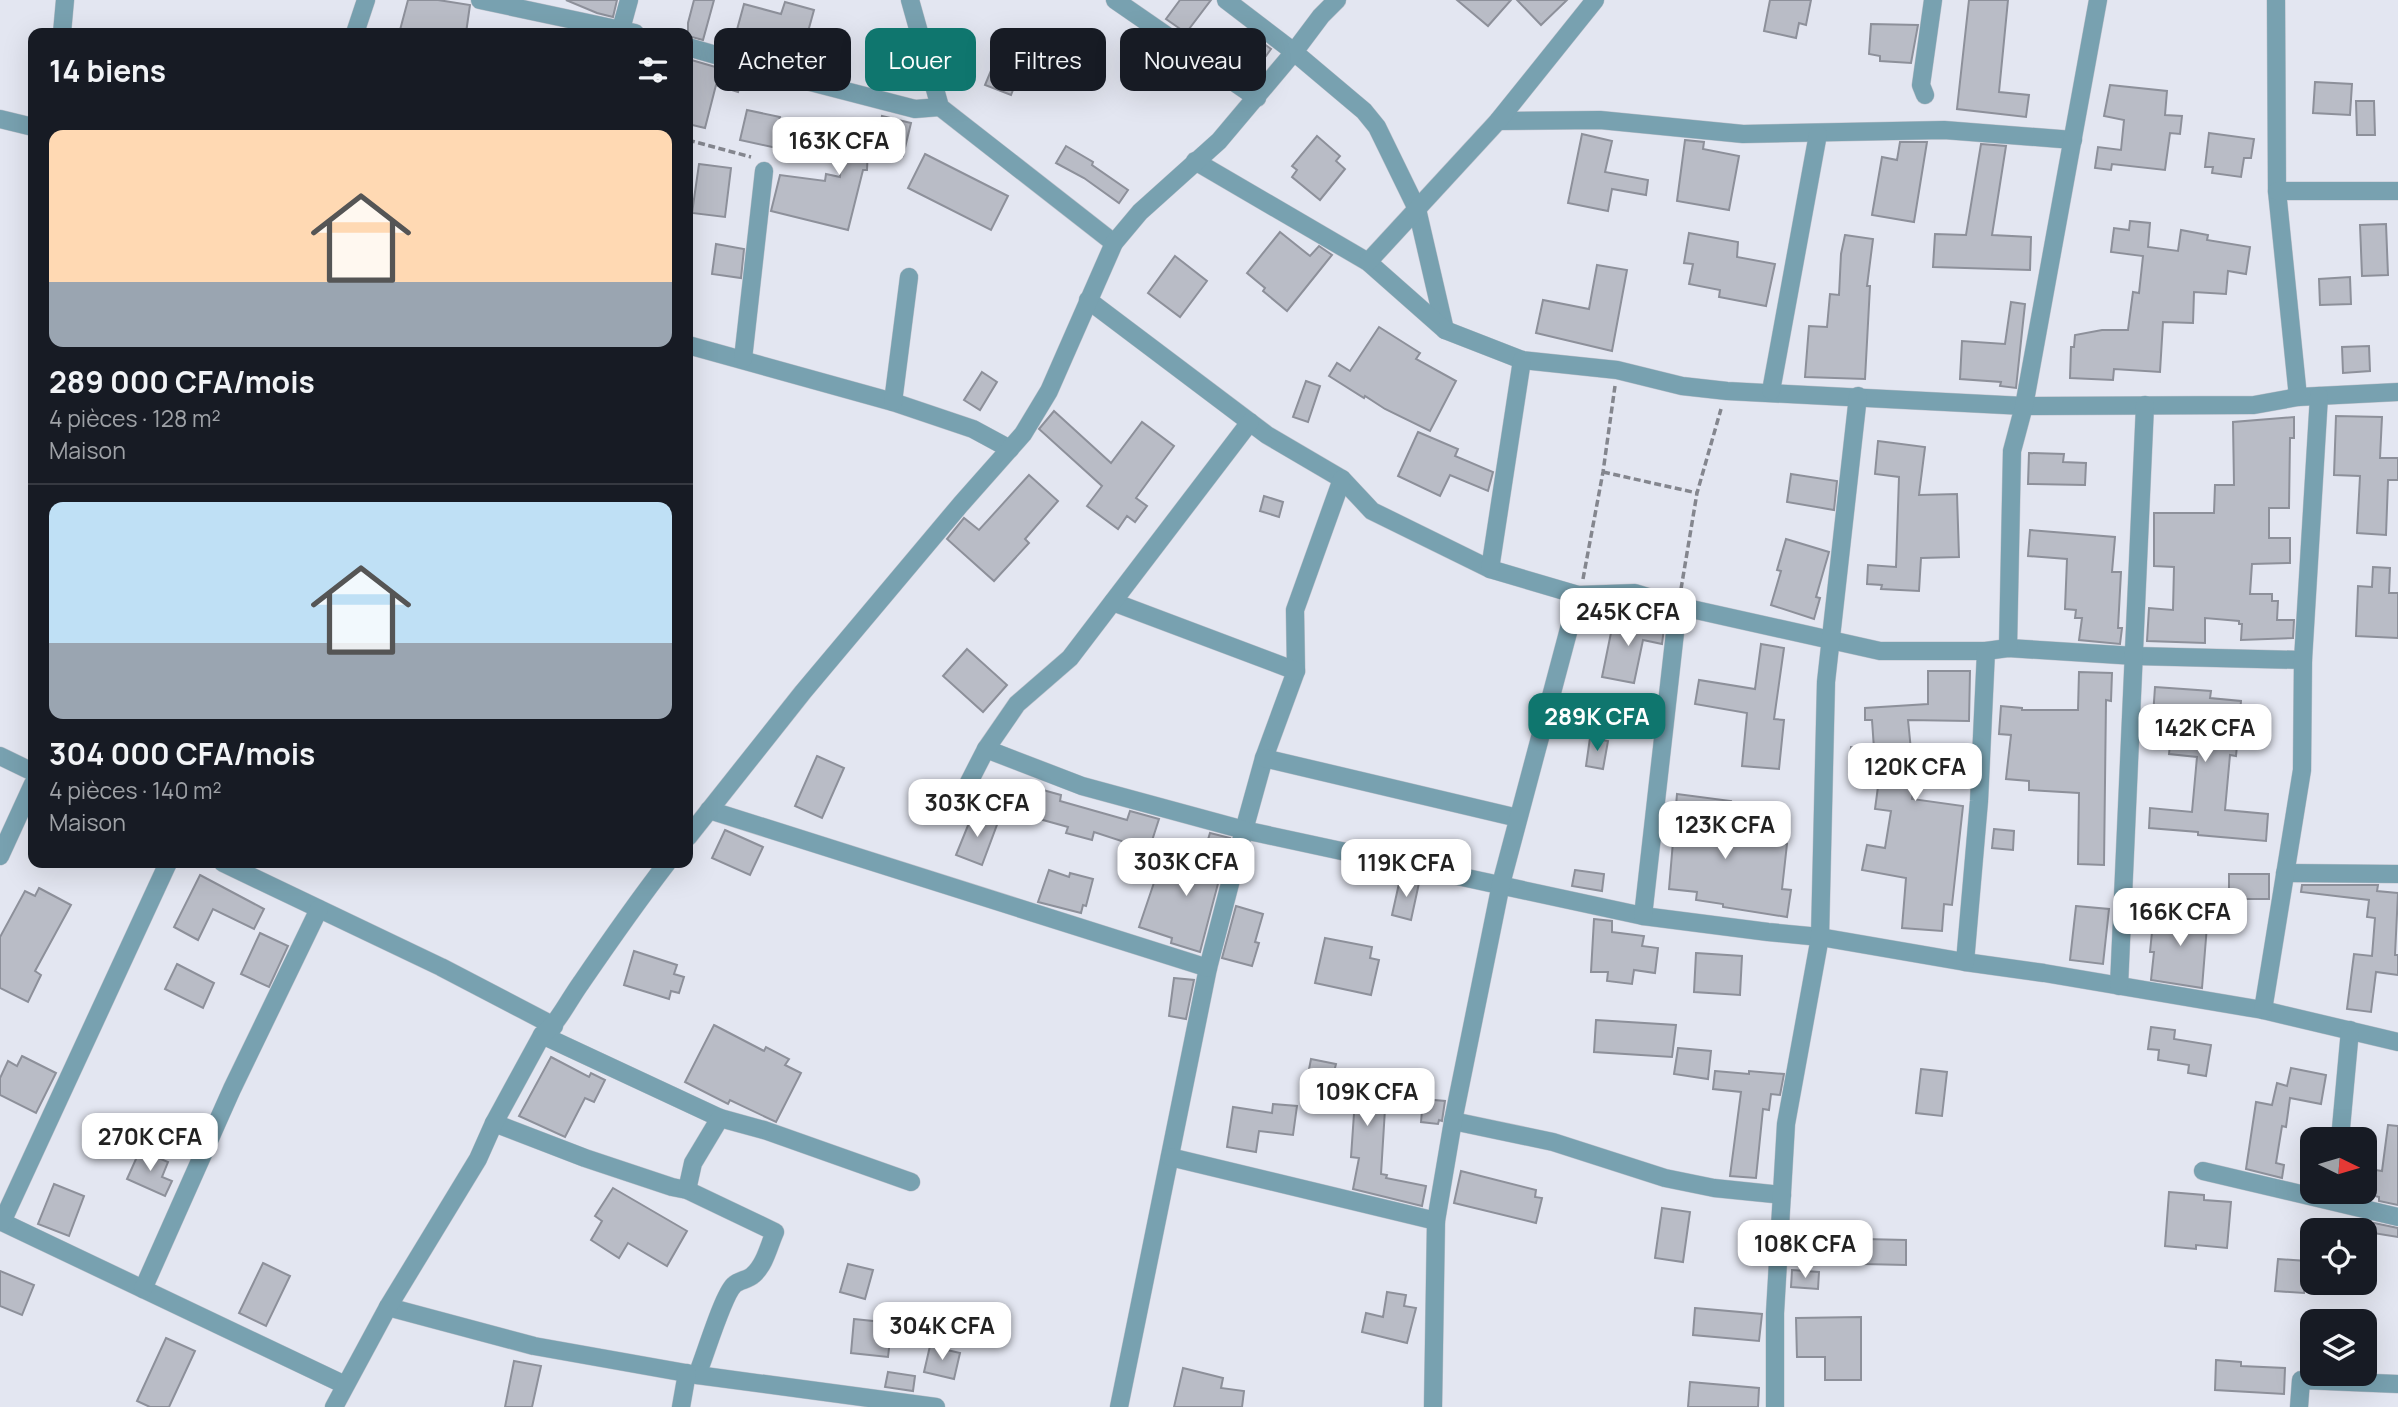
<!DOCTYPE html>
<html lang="fr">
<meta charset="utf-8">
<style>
body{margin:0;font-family:Manrope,sans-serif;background:#20242c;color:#f1f3f6;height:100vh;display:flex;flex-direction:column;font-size:26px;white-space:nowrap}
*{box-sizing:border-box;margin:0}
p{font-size:23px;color:#9ea1a6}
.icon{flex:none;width:38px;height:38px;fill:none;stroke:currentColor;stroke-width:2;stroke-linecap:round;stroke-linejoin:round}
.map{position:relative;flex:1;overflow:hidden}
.side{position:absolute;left:28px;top:28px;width:665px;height:840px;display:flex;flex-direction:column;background:#171b24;border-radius:14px;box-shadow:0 7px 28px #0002}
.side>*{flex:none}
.guide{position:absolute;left:714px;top:28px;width:665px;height:63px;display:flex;gap:14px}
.needle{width:46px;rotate:95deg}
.fabs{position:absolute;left:2300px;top:1127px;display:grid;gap:14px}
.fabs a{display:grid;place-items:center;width:77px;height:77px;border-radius:14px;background:#171b24;box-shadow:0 7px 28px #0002;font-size:35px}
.price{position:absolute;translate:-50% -60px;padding:0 16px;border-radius:14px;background:#fff;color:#222;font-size:23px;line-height:46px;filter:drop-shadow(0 2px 4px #0008)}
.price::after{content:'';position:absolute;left:50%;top:42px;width:21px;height:16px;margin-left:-10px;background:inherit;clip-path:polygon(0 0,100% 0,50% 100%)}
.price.on{background:#0f766e;color:#fff}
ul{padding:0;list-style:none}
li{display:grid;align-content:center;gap:14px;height:371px;padding:0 21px}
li+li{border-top:2px solid #363941}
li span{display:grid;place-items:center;height:217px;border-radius:14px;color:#555}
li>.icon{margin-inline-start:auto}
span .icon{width:126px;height:126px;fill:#fffc;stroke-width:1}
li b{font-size:30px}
h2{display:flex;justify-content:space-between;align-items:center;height:84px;padding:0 21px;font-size:30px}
.tag{padding:0 24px;border-radius:14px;background:#171b24;box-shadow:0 7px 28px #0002;font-size:24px;line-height:63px}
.tag.on{background:#0f766e;color:#fff}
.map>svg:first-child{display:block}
.building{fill:#b9bcc6;stroke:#8d909a;stroke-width:2}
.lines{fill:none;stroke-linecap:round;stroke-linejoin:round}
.minor-casing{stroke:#c0c3cd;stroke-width:19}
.path{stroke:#84868e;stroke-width:3.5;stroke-dasharray:7 3.5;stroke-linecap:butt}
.minor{stroke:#78a1b0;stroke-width:18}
</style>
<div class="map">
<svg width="2398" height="1407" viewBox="0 0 2398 1407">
<rect width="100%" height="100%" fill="#e3e6f1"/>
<!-- building -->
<g class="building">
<path d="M408 0H438L470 5 466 33H411L400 30Z"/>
<path d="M566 0H617L613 17 597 13Z"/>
<path d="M694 0H714L703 40 688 36V23Z"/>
<path d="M1180 0H1211L1186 33 1166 19Z"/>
<path d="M1457 0H1511L1488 26Z"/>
<path d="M1517 0H1567L1541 25Z"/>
<path d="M1770 0H1811L1806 25 1799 23 1796 38 1764 31Z"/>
<path d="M1969 0H2008L1999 92 2029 95 2026 117 1957 109Z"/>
<path d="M785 2 814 10 804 46 758 34 754 51 750 50 749 53 732 48 744 4 781 14Z"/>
<path d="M1871 24 1918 25 1911 63 1880 61V56L1869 54Z"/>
<path d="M894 37 895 54H876L875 38Z"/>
<path d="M1255 37 1271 49 1266 56 1250 46Z"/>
<path d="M997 56 1022 67 1011 95 985 85Z"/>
<path d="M688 59 743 75 738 92 716 85 705 128 688 124Z"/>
<path d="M2315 82 2352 84 2350 115 2313 113Z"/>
<path d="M2110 85 2167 91 2165 115 2182 116 2180 134 2170 133 2165 170 2112 164 2111 170 2095 168 2098 147 2121 150 2124 120 2104 116Z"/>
<path d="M2356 101H2374L2375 135H2357Z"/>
<path d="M747 110 780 117 779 121 811 131 804 154 740 140Z"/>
<path d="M882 116 911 123 903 156 868 147 867 170H863L848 230 771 211 780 175 825 181 826 174 840 177 843 128 879 130Z"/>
<path d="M2209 133 2254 139 2251 158H2244L2241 177 2212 173 2213 167H2205Z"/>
<path d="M1582 134 1612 141 1605 172 1648 180 1646 195 1612 189 1608 211 1568 203Z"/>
<path d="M1317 136 1340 156 1336 161 1345 169 1320 200 1292 177 1297 170 1292 166Z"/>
<path d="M1685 140 1704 142 1703 149 1739 156 1729 210 1677 201Z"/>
<path d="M1900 142H1927L1914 222 1872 215 1882 157 1897 160Z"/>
<path d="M1981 144 2006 146 1992 235 2031 237 2030 270 1933 267 1935 234 1966 235Z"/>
<path d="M1066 146 1093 162 1092 165 1128 190 1119 203 1084 178 1056 163Z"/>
<path d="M925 154 1008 196 991 230 908 188Z"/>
<path d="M699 164 731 168 725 217 692 213Z"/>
<path d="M2130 221 2150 223 2148 247 2178 251 2181 230 2208 235 2207 240 2250 247 2246 274 2228 271 2226 294 2194 292 2193 323 2163 322 2160 372 2114 369 2113 380 2070 378 2071 347H2074L2075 335 2102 330H2128L2133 292 2139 293 2143 256 2111 252 2114 228 2129 230Z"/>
<path d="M2386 224 2388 275 2362 276 2360 225Z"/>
<path d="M1280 232 1310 256 1319 246 1332 255 1287 311 1263 291 1265 288 1247 273Z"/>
<path d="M1689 233 1738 242 1737 257 1775 264 1766 306 1719 297 1720 290 1689 284 1693 264 1684 263Z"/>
<path d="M1845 235 1873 239 1867 286H1870L1865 379 1805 377 1809 326 1827 327 1830 294 1839 295 1841 254Z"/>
<path d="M716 244 744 249 741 278 712 274Z"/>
<path d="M1175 256 1207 281 1180 317 1148 293Z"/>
<path d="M1597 265 1627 270 1612 351 1536 333 1543 300 1589 309Z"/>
<path d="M2350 277 2351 304 2320 305 2319 279Z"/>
<path d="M2011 302 2025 304 2016 388 2000 386 2001 382 1960 379 1962 341 2005 344Z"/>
<path d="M1379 327 1420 353 1416 359 1456 381 1430 431 1385 409 1365 396 1364 398 1329 376 1337 363 1350 371Z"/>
<path d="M2369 346 2370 371 2343 373 2342 347Z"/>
<path d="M982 372 997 382 980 410 964 400Z"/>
<path d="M1306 381 1320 386 1308 422 1293 417Z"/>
<path d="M1054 411 1111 463 1142 422 1174 446 1136 498 1147 506 1135 522 1127 516 1118 529 1087 506 1102 486 1039 429Z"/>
<path d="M2336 416 2382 417 2380 458H2398V480H2388L2386 535 2357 533 2360 476 2334 475Z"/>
<path d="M2294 417V438H2290L2289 508H2269V538H2290V563L2252 564 2250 594H2272V601H2278L2277 620H2294L2293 638 2241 640 2242 624H2239V621L2205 618V643L2147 641 2149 608 2173 610 2174 567 2154 566V513H2214L2215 485H2234L2233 422Z"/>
<path d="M1418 432 1458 449 1455 456 1493 472 1488 491 1450 475 1440 496 1398 476Z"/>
<path d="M1878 441 1925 447 1919 495 1957 494 1959 557 1921 558 1919 591 1881 589 1882 585 1867 584 1868 565 1896 567 1899 477 1875 474Z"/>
<path d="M2029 453 2064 454 2063 462 2086 463 2085 485 2028 484Z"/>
<path d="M1791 474 1837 481 1834 510 1787 502Z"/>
<path d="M1029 475 1058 501 1025 539 1029 543 994 581 947 539 964 518 979 530Z"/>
<path d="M1264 496 1283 502 1279 517 1260 511Z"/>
<path d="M2030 530 2115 537 2112 572H2121L2118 628H2122L2120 644 2079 640 2082 618H2075L2076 610 2065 609 2067 559 2028 556Z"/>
<path d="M1786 539 1829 552 1816 597 1820 598 1814 619 1771 605 1781 571 1777 570Z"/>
<path d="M2373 567 2390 568 2389 593H2398V638L2356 636 2358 586 2372 587Z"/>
<path d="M1614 618 1664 628 1662 644 1643 640 1634 683 1602 677Z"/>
<path d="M1761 644 1784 648 1774 719 1784 720 1779 769 1742 766 1747 713 1695 704 1699 680 1755 689Z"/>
<path d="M967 649 1007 685 983 712 943 676Z"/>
<path d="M1928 671H1970L1969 721 1908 720 1913 770H1916L1912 799 1963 806 1952 905 1944 904 1942 931 1902 928 1906 878 1862 870 1867 845 1885 848 1891 811 1875 809 1880 772H1849L1851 747 1874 749 1872 720H1865V708L1928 704Z"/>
<path d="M2079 672 2112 673 2111 701 2106 700 2104 865 2078 864 2079 793 2029 790V781L2006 779 2011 735 1999 734 2001 706 2022 708V710H2078Z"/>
<path d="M2155 687 2211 691 2210 698 2241 701 2236 756 2230 755 2225 810 2268 814 2266 841 2198 835V832L2149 828 2150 808 2192 812 2197 757 2169 754 2173 717 2153 716Z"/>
<path d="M1590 738 1608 741 1603 769 1586 766Z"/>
<path d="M817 756 844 768 822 818 795 806Z"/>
<path d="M1032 787 1061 795 1060 801 1127 820 1130 811 1159 819 1149 850 1094 832 1092 840 1066 833 1068 827 1025 815Z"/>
<path d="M1677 794 1731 801 1726 833 1739 839 1787 844 1782 889 1791 890 1787 917 1723 907V904L1696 900 1697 892 1669 889Z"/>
<path d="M973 813 998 822 982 865 956 855Z"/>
<path d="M1994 829 2014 831 2013 850 1992 848Z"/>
<path d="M725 830 763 847 750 875 712 858Z"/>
<path d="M1210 833 1230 838 1200 952 1171 943 1172 938 1139 927 1161 862 1193 874 1194 871 1198 872Z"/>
<path d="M1049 870 1069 877 1070 873 1093 879 1086 906 1083 905 1081 913 1038 902Z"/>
<path d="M1575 870 1604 874 1602 891 1572 886Z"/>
<rect x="2229" y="874" width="40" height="25"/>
<path d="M200 875 264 909 254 929 213 909 198 940 174 927Z"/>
<path d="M1400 879 1419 883 1411 920 1392 915Z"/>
<path d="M2302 885H2378L2377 891 2398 893 2395 955H2398V975L2376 972 2371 1012 2347 1009 2354 954 2372 956 2375 918 2367 917 2369 900 2301 892Z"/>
<path d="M39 888 71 905 35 971 41 975 28 1002 0 988V937L25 891 35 896Z"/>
<path d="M1236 906 1263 914 1255 942 1259 943 1252 966 1222 958Z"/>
<path d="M2076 906 2109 909 2103 964 2070 960Z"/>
<path d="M2162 909 2208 913 2202 988 2151 980 2154 952H2150L2152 932 2160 933Z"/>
<path d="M1594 919 1612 921V932L1644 936 1642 946 1658 948 1655 973 1634 970 1632 984 1607 981 1608 972H1591Z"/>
<path d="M260 933 288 946 269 987 241 974Z"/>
<path d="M1325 938 1372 947 1370 958 1379 960 1371 995 1315 983Z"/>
<path d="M634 951 677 965 674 974 684 977 679 993 671 991 669 999 624 985Z"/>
<path d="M1696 953 1742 956 1740 995 1694 992Z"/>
<path d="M177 964 214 983 203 1008 165 989Z"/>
<path d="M1174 978 1194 980 1186 1019 1169 1016Z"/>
<path d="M1596 1020 1676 1025 1672 1057 1594 1052Z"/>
<path d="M714 1025 764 1051 766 1047 789 1059 785 1065 801 1073 776 1122 730 1100 728 1104 685 1082Z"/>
<path d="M2151 1027 2175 1030 2174 1039 2211 1045 2206 1076 2188 1073 2189 1065 2158 1060 2159 1050 2148 1049Z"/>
<path d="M1678 1048 1711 1051 1708 1079 1674 1074Z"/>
<path d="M22 1056 56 1073 36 1113 0 1095V1078L8 1061 17 1066Z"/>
<path d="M551 1057 589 1077 591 1073 605 1080 594 1102 585 1098 565 1137 519 1116Z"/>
<path d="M1311 1059 1336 1064 1333 1076 1399 1081 1398 1110 1385 1109 1381 1174 1387 1175 1386 1178 1426 1186 1422 1206 1353 1189 1359 1158 1351 1157 1355 1099 1305 1090Z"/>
<path d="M2291 1068 2326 1075 2321 1104 2290 1098 2286 1127 2282 1126 2276 1163 2284 1165 2282 1178 2246 1169 2256 1102 2272 1105 2277 1083 2287 1086Z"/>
<path d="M1921 1069 1947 1072 1942 1116 1916 1113Z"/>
<path d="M1715 1071 1749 1074V1071L1784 1074 1780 1095 1771 1094 1769 1110 1763 1109 1756 1178 1730 1176 1741 1092 1713 1089Z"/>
<path d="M1423 1099 1445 1101 1442 1121 1439 1120 1438 1124 1421 1122Z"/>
<path d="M1273 1104 1297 1106 1293 1135 1259 1131 1256 1152 1227 1147 1233 1107 1272 1113Z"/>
<path d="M2388 1125 2398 1126V1205L2379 1201V1197L2364 1193V1170L2375 1172 2376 1170 2382 1171Z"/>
<path d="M140 1150 168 1162 162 1177 172 1181 165 1196 127 1179Z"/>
<path d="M1461 1171 1536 1190 1535 1197 1542 1198 1536 1223 1454 1203Z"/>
<path d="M54 1184 84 1196 69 1236 38 1224Z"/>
<path d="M613 1188 687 1231 667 1266 628 1243 619 1258 591 1240 602 1221 595 1216Z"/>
<path d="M2169 1192 2204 1195V1200L2231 1202 2227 1248 2196 1245V1249L2165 1246Z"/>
<path d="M1662 1208 1690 1212 1683 1262 1655 1258Z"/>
<path d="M2374 1223 2398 1228V1237L2373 1233Z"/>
<path d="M1864 1239 1906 1240V1265L1864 1264Z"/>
<path d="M2278 1259 2307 1261 2304 1293 2275 1291Z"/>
<path d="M263 1263 290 1276 266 1326 239 1313Z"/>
<path d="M848 1264 873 1270 865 1299 840 1292Z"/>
<path d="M1792 1270 1819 1272 1818 1289 1791 1287Z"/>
<path d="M0 1271 34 1285 22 1315 0 1306Z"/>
<path d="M1387 1292 1406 1295 1404 1306 1416 1308 1407 1343 1362 1332 1366 1313 1383 1317Z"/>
<path d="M1695 1308 1762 1314 1759 1341 1693 1335Z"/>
<path d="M1861 1317V1380H1825V1357H1797L1796 1318Z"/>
<path d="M854 1319 892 1323 888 1357 851 1353Z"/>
<path d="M166 1338 195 1351 169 1407H150L137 1401Z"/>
<path d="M930 1346 960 1353 954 1379 924 1372Z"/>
<path d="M2216 1360 2241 1362V1366L2285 1368 2284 1394 2215 1390Z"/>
<path d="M514 1361 541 1366 532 1407H505Z"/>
<path d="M1183 1368 1223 1378 1221 1388 1244 1391 1242 1407H1174Z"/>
<path d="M888 1372 915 1376 913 1391 885 1387Z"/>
<path d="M1690 1382 1759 1388 1758 1407H1688Z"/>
</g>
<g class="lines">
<!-- minor casing -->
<g class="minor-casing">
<g id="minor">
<path d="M480 0 635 33"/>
<path d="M910 0 940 107 1114 243"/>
<path d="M1115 0 1257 98"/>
<path d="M1226 0 1294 52 1364 111 1377 127 1417 209 1445 330"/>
<path d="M2276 0 2277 191 2298 397"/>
<path d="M621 29 629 0"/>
<path d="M62 33 65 0"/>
<path d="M355 33 366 0"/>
<path d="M688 47 799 79 915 109 940 107"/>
<path d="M1925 95 1921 85 1933 0"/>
<path d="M0 119 33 127"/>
<path d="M1498 121 1600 120 1743 134 1944 130 2073 140"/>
<path d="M1195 161 1368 262 1445 330 1522 360 1617 370 1682 386 1727 391 2024 406 2254 405 2298 397 2398 392"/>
<path d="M2277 191H2398"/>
<path d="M1368 262 1498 121 1595 0"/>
<path d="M1088 300 1267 435 1342 479 1372 511 1490 569 1578 595 1635 593 1678 606 1880 651H1986L2008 648 2135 656 2303 660"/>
<path d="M688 345 893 402 973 429 1010 449"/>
<path d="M743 359 764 171"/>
<path d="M1771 391 1818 134"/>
<path d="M893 402 909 277"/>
<path d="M1342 479 1295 610 1296 671 1264 758 1244 830 1643 916 1768 932 1820 937 1965 962 2044 973 2263 1010 2398 1042"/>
<path d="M1490 569 1522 360"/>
<path d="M1113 602 1296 671"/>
<path d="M2008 648 2012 451 2024 406 2098 0"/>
<path d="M986 749 1082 786 1244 830 1208 968 1119 1407"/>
<path d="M0 756 33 772"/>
<path d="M1264 758 1518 818"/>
<path d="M964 792 986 749 1017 704 1070 658 1250 422"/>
<path d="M709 810 1208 968"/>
<path d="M688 837 803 692 961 504 1023 434 1049 391 1114 243 1140 212 1219 141 1294 52 1321 16 1337 0"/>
<path d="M0 856 33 784"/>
<path d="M223 863 441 967 554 1026"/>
<path d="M2285 873 2398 874"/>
<path d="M1643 916 1678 606"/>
<path d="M1965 962 1979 801 1986 651"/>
<path d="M2119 986 2145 405"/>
<path d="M2263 1010 2302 770 2303 660 2319 396"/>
<path d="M542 1035 720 1118 764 1130 911 1182"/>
<path d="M1453 1121 1553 1142 1665 1178 1714 1188 1782 1195"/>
<path d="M494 1123 585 1158 672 1187 687 1190 775 1232C769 1245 765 1265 753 1275 748 1280 739 1280 734 1285 723 1295 705 1356 697 1375"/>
<path d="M2340 1139 2350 1030"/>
<path d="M1170 1157 1436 1221"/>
<path d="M2203 1171 2398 1217"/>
<path d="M687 1190 693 1163 720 1118"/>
<path d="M0 1221 345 1385"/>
<path d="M2 1222 168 863"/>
<path d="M143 1289 232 1089 319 909"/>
<path d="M388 1307 534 1346 697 1375 936 1407"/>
<path d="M334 1407 388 1307 478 1159 494 1123 542 1035C559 1022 568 1001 581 983 609 942 637 902 667 863"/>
<path d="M681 1407 687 1373"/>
<path d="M1433 1407 1436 1221 1453 1121 1501 884 1578 595"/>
<path d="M1775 1407V1313L1786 1124 1820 937 1826 682 1858 396"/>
<path d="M2299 1407 2301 1380 2398 1384"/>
</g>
</g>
<!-- path -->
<g class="path">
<path d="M688 140 751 157"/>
<path d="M1603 472 1697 493"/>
<path d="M1583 579 1603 472 1615 386"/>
<path d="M1681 589 1697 493 1721 409"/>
</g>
<!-- minor -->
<use href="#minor" class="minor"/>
</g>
</svg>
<div class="fabs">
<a><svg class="needle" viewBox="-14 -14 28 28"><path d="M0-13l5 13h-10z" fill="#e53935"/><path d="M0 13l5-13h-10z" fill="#9ea1a6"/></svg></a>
<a><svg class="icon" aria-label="locate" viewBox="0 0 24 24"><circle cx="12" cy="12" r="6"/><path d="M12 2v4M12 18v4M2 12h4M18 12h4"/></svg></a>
<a><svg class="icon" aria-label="layers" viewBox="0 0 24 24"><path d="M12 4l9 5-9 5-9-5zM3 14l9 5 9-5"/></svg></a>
</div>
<b class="price" style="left:839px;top:177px">163K CFA</b>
<b class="price" style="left:1628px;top:648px">245K CFA</b>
<b class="price on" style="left:1597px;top:753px">289K CFA</b>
<b class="price" style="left:2205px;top:764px">142K CFA</b>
<b class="price" style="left:1915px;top:803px">120K CFA</b>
<b class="price" style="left:977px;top:839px">303K CFA</b>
<b class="price" style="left:1725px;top:861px">123K CFA</b>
<b class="price" style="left:1186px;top:898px">303K CFA</b>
<b class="price" style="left:1406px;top:899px">119K CFA</b>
<b class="price" style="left:2180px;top:948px">166K CFA</b>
<b class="price" style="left:1367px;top:1128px">109K CFA</b>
<b class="price" style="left:150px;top:1173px">270K CFA</b>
<b class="price" style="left:1805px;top:1280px">108K CFA</b>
<b class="price" style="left:942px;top:1362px">304K CFA</b>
<div class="guide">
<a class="tag">Acheter</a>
<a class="tag on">Louer</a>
<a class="tag">Filtres</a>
<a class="tag">Nouveau</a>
</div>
<section class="side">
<h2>14 biens<svg class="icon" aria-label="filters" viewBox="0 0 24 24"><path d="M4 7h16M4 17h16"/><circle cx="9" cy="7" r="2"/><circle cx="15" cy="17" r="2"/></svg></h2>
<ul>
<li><span style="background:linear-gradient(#ffd9b3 70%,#9aa5b1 0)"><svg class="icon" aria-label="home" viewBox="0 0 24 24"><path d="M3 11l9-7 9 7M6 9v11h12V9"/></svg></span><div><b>289 000 CFA/mois</b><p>4 pièces · 128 m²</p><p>Maison</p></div></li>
<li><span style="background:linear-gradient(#bfe0f5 65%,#9aa5b1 0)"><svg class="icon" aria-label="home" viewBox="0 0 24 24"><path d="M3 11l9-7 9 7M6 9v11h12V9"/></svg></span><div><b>304 000 CFA/mois</b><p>4 pièces · 140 m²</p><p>Maison</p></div></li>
</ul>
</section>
</div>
